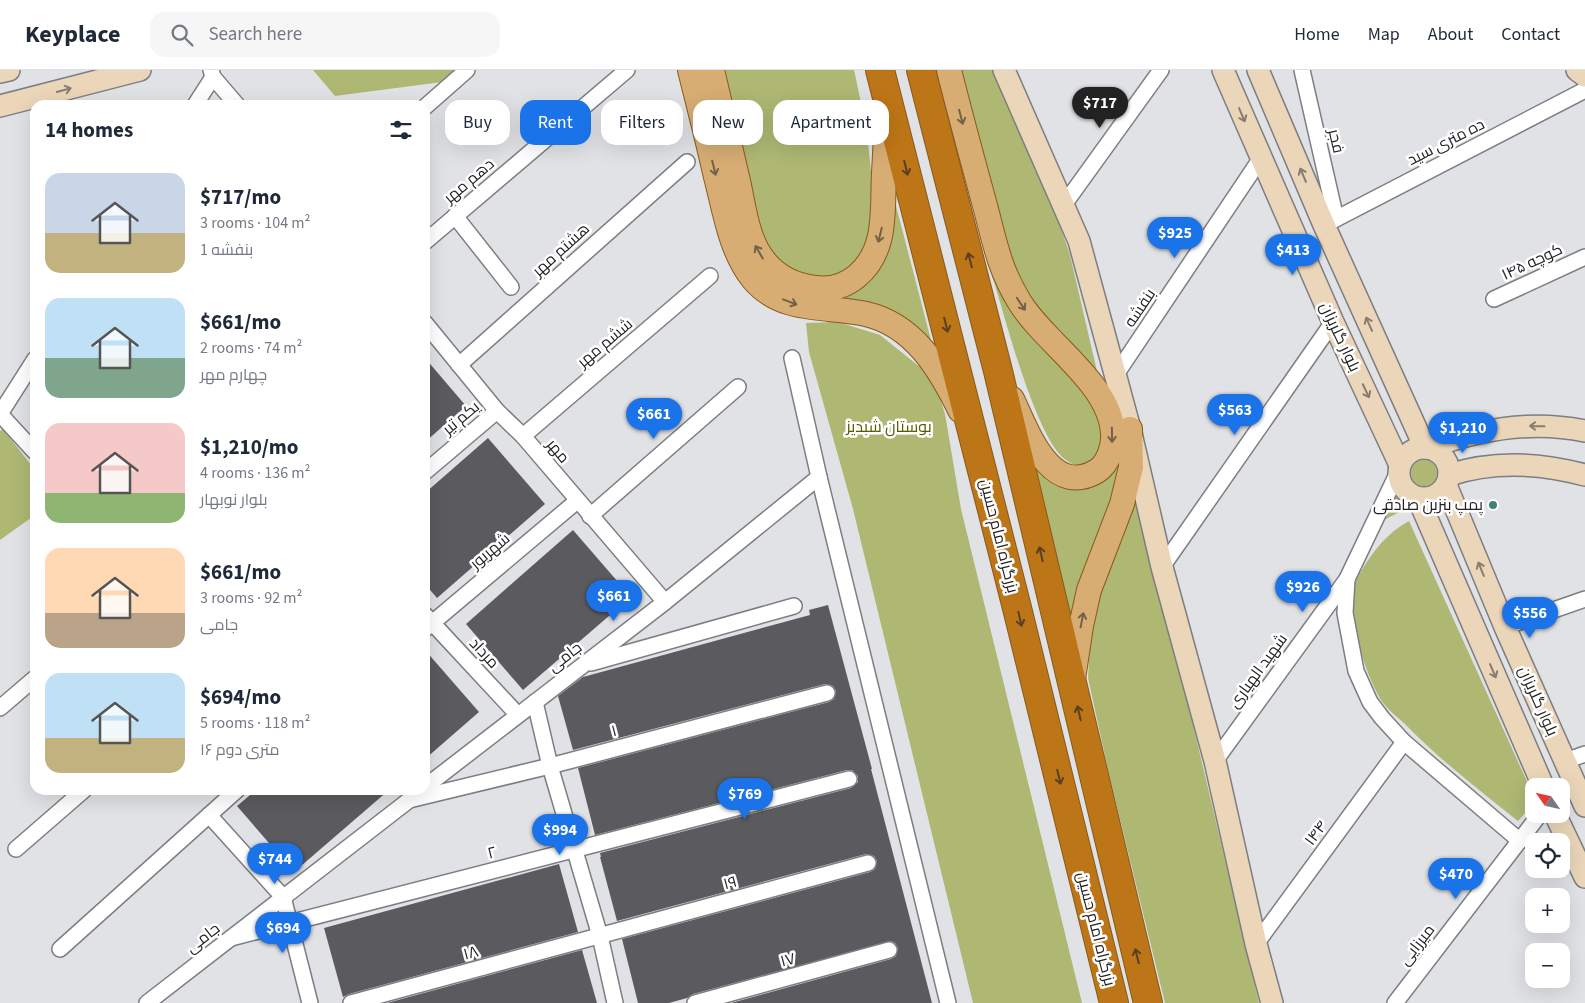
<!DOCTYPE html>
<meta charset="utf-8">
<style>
body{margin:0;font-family:"Source Sans 3",Cairo,sans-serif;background:#f6f6f7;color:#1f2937;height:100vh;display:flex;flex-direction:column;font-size:19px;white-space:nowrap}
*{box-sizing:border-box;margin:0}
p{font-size:16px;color:#747a83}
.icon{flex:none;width:28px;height:28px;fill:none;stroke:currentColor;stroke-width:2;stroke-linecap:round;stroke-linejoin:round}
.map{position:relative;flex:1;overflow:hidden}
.panel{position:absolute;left:30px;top:30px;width:400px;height:695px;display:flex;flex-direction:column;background:#fff;border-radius:15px;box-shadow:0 5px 20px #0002}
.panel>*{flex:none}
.banner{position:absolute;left:445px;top:30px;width:475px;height:45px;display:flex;gap:10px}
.needle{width:32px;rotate:304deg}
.buttons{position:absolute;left:1525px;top:708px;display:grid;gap:10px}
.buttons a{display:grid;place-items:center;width:45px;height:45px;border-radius:10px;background:#fff;box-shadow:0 5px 20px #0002;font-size:25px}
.price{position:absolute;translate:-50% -42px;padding:0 11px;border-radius:18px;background:#1a73e8;color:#fff;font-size:16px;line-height:32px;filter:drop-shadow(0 1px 2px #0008)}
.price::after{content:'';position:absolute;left:50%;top:30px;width:15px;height:11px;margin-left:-8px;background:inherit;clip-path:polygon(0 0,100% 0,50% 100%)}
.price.current{background:#222;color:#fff}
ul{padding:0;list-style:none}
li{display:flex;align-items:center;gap:15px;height:125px;padding:0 15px}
li span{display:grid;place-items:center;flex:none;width:140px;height:100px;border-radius:15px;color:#555}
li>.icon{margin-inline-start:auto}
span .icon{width:60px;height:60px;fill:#fffc;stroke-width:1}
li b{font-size:21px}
h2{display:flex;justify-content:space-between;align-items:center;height:60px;padding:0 15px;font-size:21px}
.tag{padding:0 18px;border-radius:15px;background:#fff;box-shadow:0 5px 20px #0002;font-size:18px;line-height:45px}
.tag.current{background:#1a73e8;color:#fff}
header{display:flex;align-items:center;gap:30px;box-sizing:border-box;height:70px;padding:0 25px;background:#fff;border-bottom:1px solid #e0e1e3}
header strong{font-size:24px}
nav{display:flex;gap:28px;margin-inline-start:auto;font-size:18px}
.search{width:350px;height:45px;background:#f6f6f7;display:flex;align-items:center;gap:12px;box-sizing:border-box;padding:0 18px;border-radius:15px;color:#747a83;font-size:19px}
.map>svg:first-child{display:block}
.green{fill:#aeb873}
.building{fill:#5b5a5e}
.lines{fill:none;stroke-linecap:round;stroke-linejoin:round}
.street-casing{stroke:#7c7e81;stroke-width:18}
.secondary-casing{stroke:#7c7e81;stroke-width:24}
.primary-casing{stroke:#87591c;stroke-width:26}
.highway-casing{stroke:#87591c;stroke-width:30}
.street{stroke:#fff;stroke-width:15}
.secondary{stroke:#ebd6b9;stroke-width:21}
.primary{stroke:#d7ad74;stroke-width:24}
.highway{stroke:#bd7617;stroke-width:28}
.oneway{stroke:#877c6f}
.oneway2{stroke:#746149}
.oneway3{stroke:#594020}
.poi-dot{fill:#3d837b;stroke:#fff;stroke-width:2}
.labels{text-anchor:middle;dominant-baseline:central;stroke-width:5;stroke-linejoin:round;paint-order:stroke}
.street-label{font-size:16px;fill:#232325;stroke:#fff}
.park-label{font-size:16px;fill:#535c00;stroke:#fff}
.poi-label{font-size:16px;fill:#232325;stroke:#fff;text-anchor:end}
</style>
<header>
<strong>Keyplace</strong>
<div class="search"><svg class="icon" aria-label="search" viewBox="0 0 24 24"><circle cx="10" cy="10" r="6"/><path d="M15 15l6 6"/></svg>Search here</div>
<nav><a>Home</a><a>Map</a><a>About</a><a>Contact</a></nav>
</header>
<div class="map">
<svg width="1585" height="933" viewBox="0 0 1585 933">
<rect width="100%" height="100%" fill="#e0e2e6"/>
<!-- green -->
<g class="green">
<path d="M313 0H457L442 12 335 26Z"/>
<path d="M725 0H854C864 45 873 89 872 135 872 144 873 154 871 162 868 177 857 194 843 201 834 206 825 209 814 207 783 201 773 187 759 160Z"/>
<path d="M957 0H997L1056 144 1070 185 1100 314 1029 232 999 156Z"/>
<path d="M894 128 932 274 840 229Z"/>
<path d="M992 205C999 215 1004 227 1012 237 1029 259 1048 279 1066 300 1080 317 1096 333 1102 354 1106 365 1100 384 1090 391 1081 397 1074 396 1066 390 1036 370 1004 243 992 205Z"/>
<path d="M838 252 880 265 925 301 937 319 945 344 961 439 1082 933H973L853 439 809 282 806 253Z"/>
<path d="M3 359 35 400V445L0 470V361Z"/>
<circle cx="1424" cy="403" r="13"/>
<path d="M1127 391 1071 554 1035 393 1107 407 1119 395Z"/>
<path d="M1396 417 1407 438 1382 451Z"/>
<path d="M1138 423 1259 933H1165L1109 704 1088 608 1092 532Z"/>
<path d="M1409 451 1534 727V733L1518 751C1479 720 1440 690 1405 654 1397 647 1387 639 1381 630 1365 603 1347 547 1354 516 1355 512 1358 507 1360 503 1373 481 1387 463 1409 451Z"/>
</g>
<!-- building -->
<g class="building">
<path d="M425 288 466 336 425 372Z"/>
<path d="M488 368 545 434 437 528 425 514V423Z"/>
<path d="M573 460 631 527 523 620 466 554Z"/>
<path d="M828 535 872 699H871L932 933H731L891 889 896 886 898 878 895 873 891 871 693 924 687 928 669 933H638L622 869 870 802 875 799 877 791 874 786 866 784 617 851 600 787H601L600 783 851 718 858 712V706L852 700H847L595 765 578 698 829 632 834 629 836 621 833 616 825 614 573 680 558 626 583 607 810 545 809 540Z"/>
<path d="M425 580 479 642 425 689Z"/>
<path d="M256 720H389L294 802 237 736Z"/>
<path d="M559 794 578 862 349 924 343 927 324 858Z"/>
<path d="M582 880 597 933H387Z"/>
</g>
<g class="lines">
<!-- street casing -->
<g class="street-casing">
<g id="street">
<path d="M211 0 213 7 237 35"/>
<path d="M1302 0 1336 149"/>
<path d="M195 35 213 7"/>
<path d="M425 37 467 0"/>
<path d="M1063 136 1161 0"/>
<path d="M455 146 511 217"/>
<path d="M1324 155 1585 20"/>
<path d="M425 172 627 0"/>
<path d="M1494 229 1585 187"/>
<path d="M425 253 497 341 523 366 665 532"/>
<path d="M792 288 819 407 948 933"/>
<path d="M459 295 687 92"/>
<path d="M1115 306 1261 88"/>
<path d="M0 344 35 289"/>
<path d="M0 344 35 382"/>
<path d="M523 366 710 206"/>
<path d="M425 402 497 341"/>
<path d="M590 446 738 317"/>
<path d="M1162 497 1333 252"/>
<path d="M1347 509 1345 543 1356 601 1370 632 1382 648 1404 672 1520 771"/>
<path d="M425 545 518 645"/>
<path d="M1505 557 1585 529"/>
<path d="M425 559 577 431"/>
<path d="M591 593 794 536"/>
<path d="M535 632 550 696 600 866 615 933"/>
<path d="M0 638 35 608"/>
<path d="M1215 691 1347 509 1399 400"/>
<path d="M1565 691 1585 684"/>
<path d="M425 717 665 532 819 407"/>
<path d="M409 730 550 696 827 623"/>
<path d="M209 745 283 827 310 933"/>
<path d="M16 779 84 720"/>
<path d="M231 868 849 709"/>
<path d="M1256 874 1404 672"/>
<path d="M60 879 237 720"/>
<path d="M147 933 417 724"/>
<path d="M351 933 868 793"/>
<path d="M695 933 889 880"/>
<path d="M1395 933 1540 744"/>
</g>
</g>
<!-- secondary casing -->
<g class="secondary-casing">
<g id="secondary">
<path d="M1004 0 1079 171 1130 359 1162 497 1215 691 1256 874 1272 933"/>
<path d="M1223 0 1333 252 1400 395"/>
<path d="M1258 0 1324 155 1425 378"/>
<path d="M1577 0 1585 6"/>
<path d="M0 2 9 0"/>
<path d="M0 36 140 0"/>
<circle cx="1424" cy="403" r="25"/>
<path d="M1429 378C1479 359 1532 350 1585 361"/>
<path d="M1449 405C1494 390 1540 393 1585 405"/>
<path d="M1446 415 1505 557 1585 736"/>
<path d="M1418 428 1543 716"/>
<path d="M1555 744 1585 807"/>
</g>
</g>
<!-- primary casing -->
<g class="primary-casing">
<g id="primary">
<path d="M690 0C699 36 708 71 716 107 725 141 730 180 753 209 782 244 827 235 866 244 914 255 940 299 960 340"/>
<path d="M712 0C721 37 729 74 738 111 743 133 746 160 757 180 769 202 790 215 815 218 830 220 845 216 857 206 888 180 882 139 884 103 885 84 886 65 887 46"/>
<path d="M949 0C960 44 972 88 984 132 994 168 998 197 1019 231 1044 273 1111 313 1113 364 1114 376 1108 394 1097 401 1050 429 1027 360 1012 329"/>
<path d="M1073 609 1081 556 1089 520 1122 434 1131 397 1130 359"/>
</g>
</g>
<!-- highway casing -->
<g class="highway-casing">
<g id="highway">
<path d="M880 0 1017 538 1114 933"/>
<path d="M921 0 998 301 1148 933"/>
</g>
</g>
<!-- street -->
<use href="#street" class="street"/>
<!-- secondary -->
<use href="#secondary" class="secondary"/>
<!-- primary -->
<use href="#primary" class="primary"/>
<!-- highway -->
<use href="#highway" class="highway"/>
</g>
<!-- one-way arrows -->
<defs><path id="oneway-shaft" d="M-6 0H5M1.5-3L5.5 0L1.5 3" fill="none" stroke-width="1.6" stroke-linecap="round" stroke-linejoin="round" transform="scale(1.25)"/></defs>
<g class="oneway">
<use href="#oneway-shaft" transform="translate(64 20) rotate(-15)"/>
<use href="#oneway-shaft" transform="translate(1242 45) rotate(67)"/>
<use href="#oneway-shaft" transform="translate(1303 105) rotate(-113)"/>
<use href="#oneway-shaft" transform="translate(1369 254) rotate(-114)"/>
<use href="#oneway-shaft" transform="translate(1366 321) rotate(65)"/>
<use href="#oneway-shaft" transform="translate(1537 356) rotate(-179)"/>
<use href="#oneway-shaft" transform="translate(1481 499) rotate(-112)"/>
<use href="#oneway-shaft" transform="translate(1493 601) rotate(67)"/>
</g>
<g class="oneway2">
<use href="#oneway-shaft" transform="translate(961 47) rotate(75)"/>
<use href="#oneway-shaft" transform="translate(714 98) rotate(76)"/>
<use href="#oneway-shaft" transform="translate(880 165) rotate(104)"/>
<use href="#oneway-shaft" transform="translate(759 182) rotate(-120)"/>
<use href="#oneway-shaft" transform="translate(790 232) rotate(21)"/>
<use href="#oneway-shaft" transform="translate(1021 234) rotate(56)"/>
<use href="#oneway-shaft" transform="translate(1112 365) rotate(89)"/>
<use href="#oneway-shaft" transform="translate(1082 550) rotate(-79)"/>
</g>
<g class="oneway3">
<use href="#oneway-shaft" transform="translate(906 98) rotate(76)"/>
<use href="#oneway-shaft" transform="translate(970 190) rotate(-104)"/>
<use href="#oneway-shaft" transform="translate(946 255) rotate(76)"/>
<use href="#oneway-shaft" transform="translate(1041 484) rotate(-103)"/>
<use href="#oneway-shaft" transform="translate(1020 549) rotate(77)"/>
<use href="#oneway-shaft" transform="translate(1079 643) rotate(-103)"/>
<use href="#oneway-shaft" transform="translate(1059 707) rotate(76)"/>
<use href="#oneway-shaft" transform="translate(1137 886) rotate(-104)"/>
</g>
<!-- markers -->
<circle class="poi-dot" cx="1493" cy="435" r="5"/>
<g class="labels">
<!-- street labels -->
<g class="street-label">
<text transform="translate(1336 71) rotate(77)">فجر</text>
<text transform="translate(1446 72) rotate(-27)">ده متری سید</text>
<text transform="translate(469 111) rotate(-40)">دهم مهر</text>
<text transform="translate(561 180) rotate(-42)">هشتم مهر</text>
<text transform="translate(1532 192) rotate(-25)">کوچه ۱۴۵</text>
<text transform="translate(1140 238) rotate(-56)">بنفشه</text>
<text transform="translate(1340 267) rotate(65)">بلوار گلریزان</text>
<text transform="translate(605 273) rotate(-40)">ششم مهر</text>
<text transform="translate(461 348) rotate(-40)">یکم تیر</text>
<text transform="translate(558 381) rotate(50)">مهر</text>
<text transform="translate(999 466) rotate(76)">بزرگراه امام حسین</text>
<text transform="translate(490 481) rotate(-40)">شهریور</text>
<text transform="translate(484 583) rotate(47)">مرداد</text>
<text transform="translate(565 587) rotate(-38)">جامی</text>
<text transform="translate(1258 601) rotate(-54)">شهید الهیاری</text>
<text transform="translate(1538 631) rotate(66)">بلوار گلریزان</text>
<text transform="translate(614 661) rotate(-15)">۱</text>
<text transform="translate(1316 763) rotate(-54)">۱۴۴</text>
<text transform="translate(492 783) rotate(-14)">۲</text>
<text transform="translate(730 813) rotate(-15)">۱۹</text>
<text transform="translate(1096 859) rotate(76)">بزرگراه امام حسین</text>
<text transform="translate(203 868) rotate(-38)">جامی</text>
<text transform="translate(1417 875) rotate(-52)">میرزایی</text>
<text transform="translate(471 883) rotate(-15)">۱۸</text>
<text transform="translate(788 890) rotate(-15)">۱۷</text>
</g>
<!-- park labels -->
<g class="park-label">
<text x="889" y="357">بوستان شبدیز</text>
</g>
<!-- poi labels -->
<g class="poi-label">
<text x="1483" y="435">پمپ بنزین صادقی</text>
</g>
</g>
</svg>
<div class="buttons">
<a><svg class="needle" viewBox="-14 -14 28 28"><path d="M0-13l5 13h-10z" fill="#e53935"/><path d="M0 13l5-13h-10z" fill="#747a83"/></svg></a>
<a><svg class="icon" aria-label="locate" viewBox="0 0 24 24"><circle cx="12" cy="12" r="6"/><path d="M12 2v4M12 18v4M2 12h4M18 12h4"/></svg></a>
<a>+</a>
<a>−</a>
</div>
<b class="price current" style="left:1100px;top:59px">$717</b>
<b class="price" style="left:1175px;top:189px">$925</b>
<b class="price" style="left:1293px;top:206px">$413</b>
<b class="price" style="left:1235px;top:366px">$563</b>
<b class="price" style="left:654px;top:370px">$661</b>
<b class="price" style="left:1463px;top:384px">$1,210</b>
<b class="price" style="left:1303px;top:543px">$926</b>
<b class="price" style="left:614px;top:552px">$661</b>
<b class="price" style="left:1530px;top:569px">$556</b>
<b class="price" style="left:745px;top:750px">$769</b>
<b class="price" style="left:560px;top:786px">$994</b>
<b class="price" style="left:275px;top:815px">$744</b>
<b class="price" style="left:1456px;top:830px">$470</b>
<b class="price" style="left:283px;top:884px">$694</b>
<div class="banner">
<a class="tag">Buy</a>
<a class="tag current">Rent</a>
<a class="tag">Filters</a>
<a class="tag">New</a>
<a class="tag">Apartment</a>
</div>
<section class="panel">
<h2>14 homes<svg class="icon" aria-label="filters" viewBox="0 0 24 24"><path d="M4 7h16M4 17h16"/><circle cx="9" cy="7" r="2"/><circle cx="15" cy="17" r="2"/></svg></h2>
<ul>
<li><span style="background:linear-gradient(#c9d6e8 60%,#c2b280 0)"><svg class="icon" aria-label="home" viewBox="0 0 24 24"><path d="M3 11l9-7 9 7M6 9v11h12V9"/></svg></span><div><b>$717/mo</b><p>3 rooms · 104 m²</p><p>بنفشه 1</p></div></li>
<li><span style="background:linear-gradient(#bfe0f5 60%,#7fa58c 0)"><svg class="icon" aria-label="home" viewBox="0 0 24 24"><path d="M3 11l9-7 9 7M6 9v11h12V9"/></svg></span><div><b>$661/mo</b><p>2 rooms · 74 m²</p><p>چهارم مهر</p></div></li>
<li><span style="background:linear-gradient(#f6c9c9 70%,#8fb573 0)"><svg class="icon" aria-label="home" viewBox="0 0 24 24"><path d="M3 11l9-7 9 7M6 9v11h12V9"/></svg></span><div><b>$1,210/mo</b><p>4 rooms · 136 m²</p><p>بلوار نوبهار</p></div></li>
<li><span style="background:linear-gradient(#ffd9b3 65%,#b9a48a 0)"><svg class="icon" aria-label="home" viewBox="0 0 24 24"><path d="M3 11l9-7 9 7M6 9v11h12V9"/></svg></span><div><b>$661/mo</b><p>3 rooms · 92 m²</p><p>جامی</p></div></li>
<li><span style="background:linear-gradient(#bfe0f5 65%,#c2b280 0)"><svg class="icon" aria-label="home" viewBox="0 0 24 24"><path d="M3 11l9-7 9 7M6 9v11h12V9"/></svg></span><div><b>$694/mo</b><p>5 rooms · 118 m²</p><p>۱۶ متری دوم</p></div></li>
</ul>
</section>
</div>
